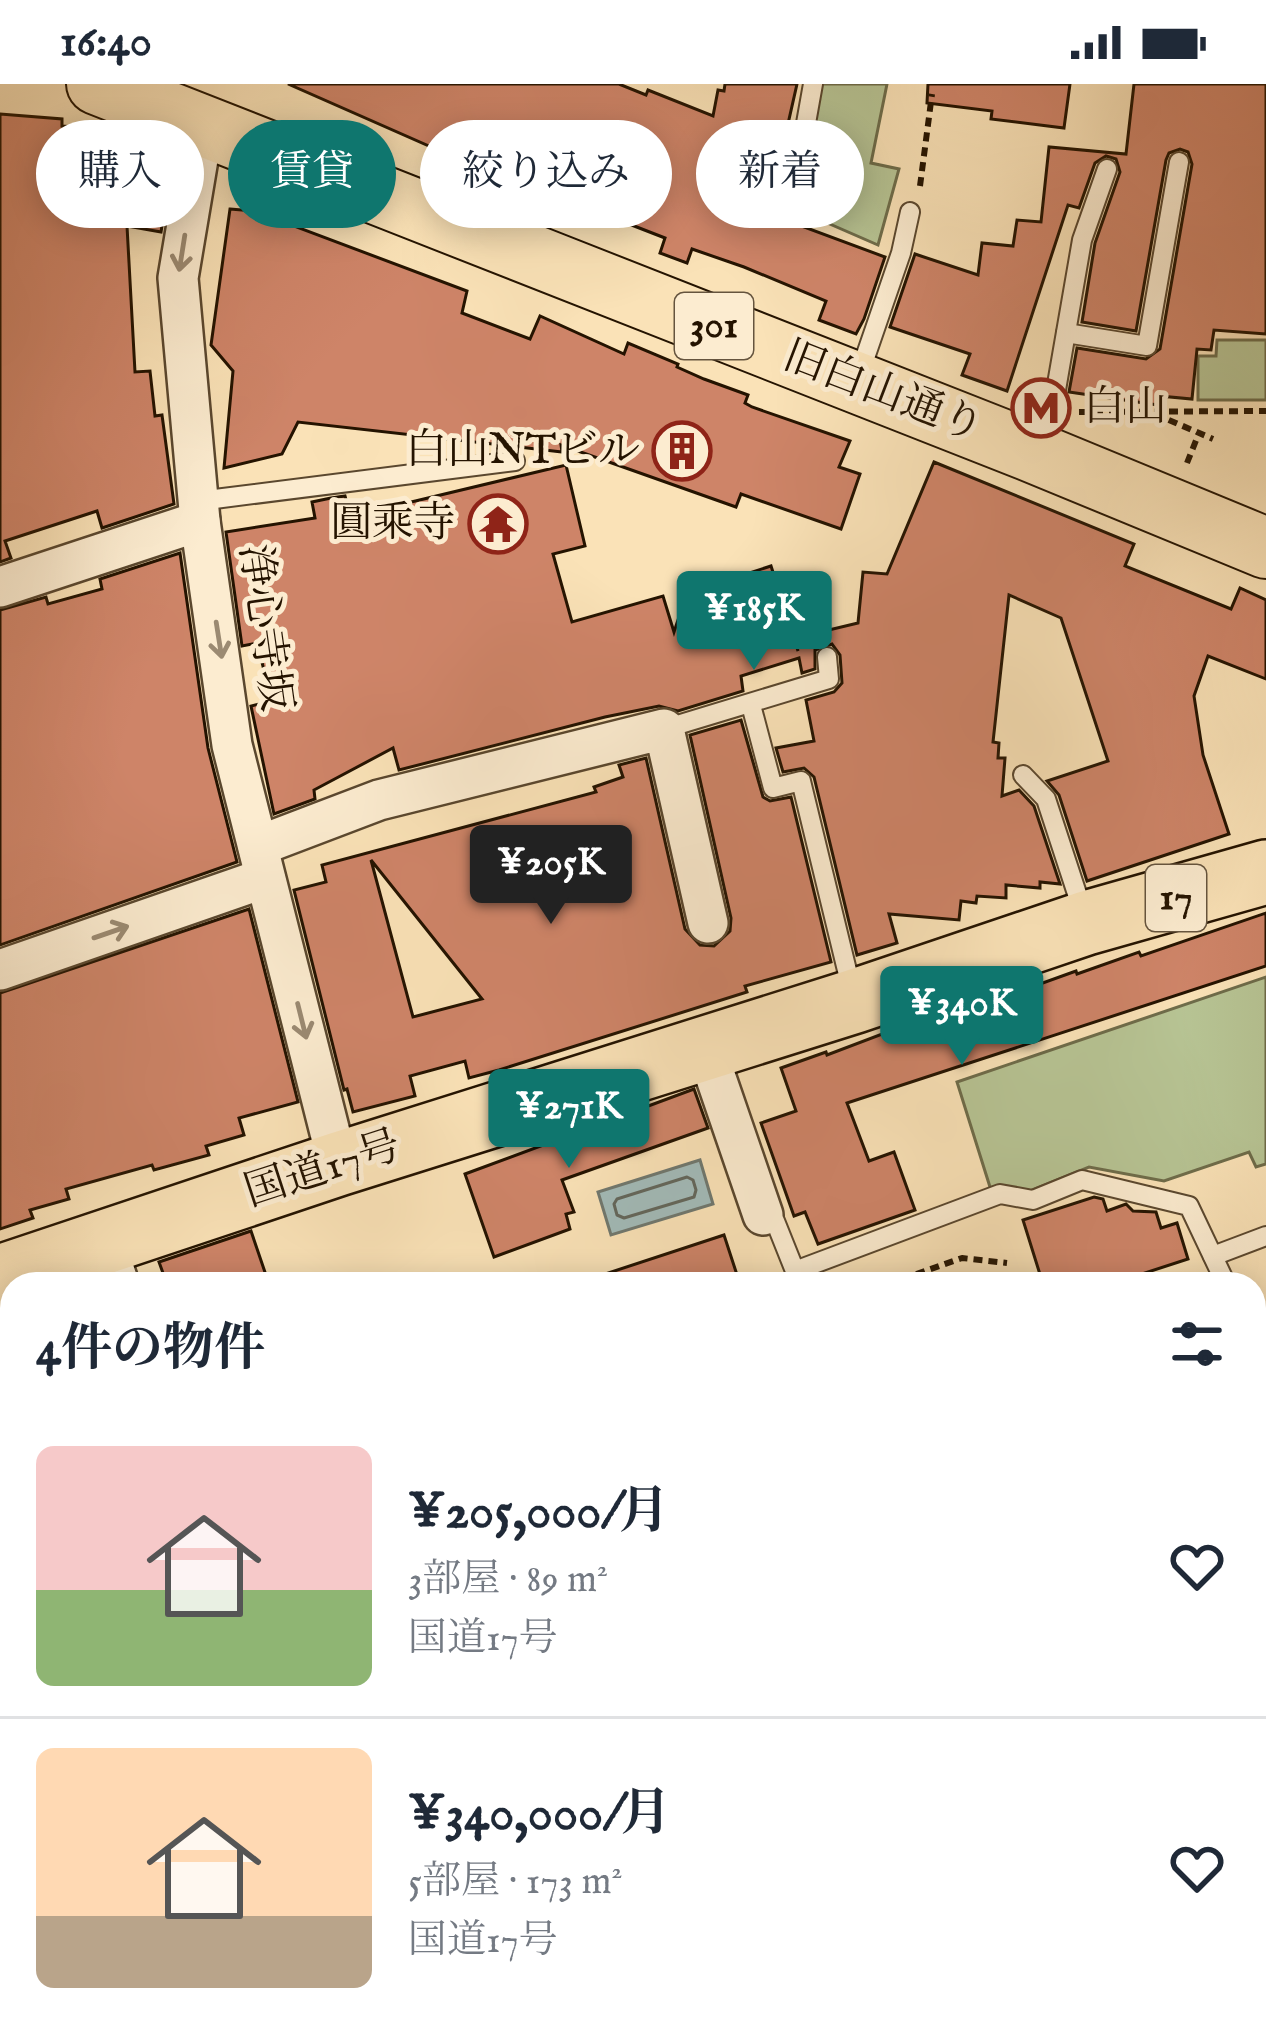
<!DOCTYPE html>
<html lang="ja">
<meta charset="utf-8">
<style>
body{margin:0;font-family:"IM FELL English","Noto Serif JP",serif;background:#f2f2f3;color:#1f2937;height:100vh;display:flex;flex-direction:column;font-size:45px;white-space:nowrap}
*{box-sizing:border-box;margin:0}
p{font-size:39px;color:#747a83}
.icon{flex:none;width:66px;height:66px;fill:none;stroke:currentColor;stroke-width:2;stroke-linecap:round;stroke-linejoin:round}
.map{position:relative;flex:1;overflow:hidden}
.drawer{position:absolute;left:0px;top:1188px;width:1266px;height:768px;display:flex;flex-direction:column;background:#fff;border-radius:36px 36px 0 0;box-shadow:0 6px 30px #0003}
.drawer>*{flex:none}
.guide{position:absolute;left:36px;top:36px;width:1194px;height:108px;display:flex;gap:24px}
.price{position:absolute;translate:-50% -102px;padding:0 27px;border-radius:12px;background:#0f766e;color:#fff;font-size:39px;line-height:78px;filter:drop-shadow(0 3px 6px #0008)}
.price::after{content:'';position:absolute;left:50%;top:72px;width:36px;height:27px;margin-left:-18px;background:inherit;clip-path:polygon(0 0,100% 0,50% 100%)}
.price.active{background:#222;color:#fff}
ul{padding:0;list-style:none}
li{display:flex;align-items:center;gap:36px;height:300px;padding:0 36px}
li+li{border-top:3px solid #e0e1e3}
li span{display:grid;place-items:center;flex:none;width:336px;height:240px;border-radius:18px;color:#555}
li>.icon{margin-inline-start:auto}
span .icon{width:144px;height:144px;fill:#fffc;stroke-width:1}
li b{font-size:51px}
h2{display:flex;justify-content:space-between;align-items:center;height:144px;padding:0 36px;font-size:51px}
.tag{padding:0 42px;border-radius:54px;background:#fff;box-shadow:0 6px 30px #0003;font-size:42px;line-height:108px}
.tag.active{background:#0f766e;color:#fff}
.status{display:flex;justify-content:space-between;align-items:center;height:84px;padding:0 60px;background:#fff;direction:ltr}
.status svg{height:33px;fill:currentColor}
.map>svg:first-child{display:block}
.green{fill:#b7c494;stroke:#6e6c4a;stroke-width:3}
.water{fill:#a2bbb9;stroke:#70786f;stroke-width:3}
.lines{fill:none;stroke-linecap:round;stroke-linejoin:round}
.shore{stroke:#63675c;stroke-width:3}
.building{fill:#ce8468;stroke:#241300;stroke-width:3;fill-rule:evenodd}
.service-casing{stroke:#5a472e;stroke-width:22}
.minor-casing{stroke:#5a472e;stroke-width:44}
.secondary-casing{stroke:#241300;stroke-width:58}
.primary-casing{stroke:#241300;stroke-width:64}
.trunk-casing{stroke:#241300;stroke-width:68}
.path{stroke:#241300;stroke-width:6;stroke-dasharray:9 6;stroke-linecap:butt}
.service{stroke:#fcecd0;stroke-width:18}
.minor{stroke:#fcecd0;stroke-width:39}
.secondary{stroke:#fcecd0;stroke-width:54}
.primary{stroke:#fae2b7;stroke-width:60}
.trunk{stroke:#fae2b7;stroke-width:63}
.oneway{stroke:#9b8a72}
.labels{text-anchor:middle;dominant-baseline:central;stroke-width:10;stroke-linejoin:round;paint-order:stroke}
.shield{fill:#fcecd0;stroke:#65543e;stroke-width:3}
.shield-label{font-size:39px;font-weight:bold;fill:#241300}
.street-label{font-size:42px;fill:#241300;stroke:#fcecd0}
.poi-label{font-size:42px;fill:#241300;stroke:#fcecd0;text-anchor:end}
</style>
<div class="status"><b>16:40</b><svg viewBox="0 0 49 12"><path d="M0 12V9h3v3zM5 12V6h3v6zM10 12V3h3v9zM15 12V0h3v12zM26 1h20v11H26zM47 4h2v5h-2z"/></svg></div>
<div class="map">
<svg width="1266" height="1956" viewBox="0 0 1266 1956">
<rect width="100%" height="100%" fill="#fae2b7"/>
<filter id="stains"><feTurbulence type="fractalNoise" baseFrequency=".00167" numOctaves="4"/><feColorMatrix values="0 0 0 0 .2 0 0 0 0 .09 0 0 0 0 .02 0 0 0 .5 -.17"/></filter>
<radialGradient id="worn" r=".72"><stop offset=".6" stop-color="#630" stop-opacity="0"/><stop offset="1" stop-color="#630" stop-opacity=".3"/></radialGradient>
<!-- green -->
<g class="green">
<path d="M820 0H887L871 79 899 85 878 161 784 120 812 62Z"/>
<path d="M1217 256H1266V316H1198V272H1216Z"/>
<path d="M1266 893V1080L1256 1083 1249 1068 1164 1097 1089 1083 1030 1107 990 1103 957 998Z"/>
<path d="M1262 1314 1266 1322V1596L1261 1598 1254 1582V1318Z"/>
<path d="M1266 1740V1956H1113L1108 1944H1254V1746Z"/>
</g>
<!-- water -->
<path class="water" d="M700 1076 713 1120 611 1151 598 1108Z"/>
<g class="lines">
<!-- shore -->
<path class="shore" d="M687 1093 693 1096 696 1106 694 1113 624 1134 617 1131 614 1120 617 1115Z"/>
</g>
<!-- building -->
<g class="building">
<path d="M288 0H619L646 11 648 6 713 32 718 6 724 7 725 0H797L778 84 715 66 702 105 885 173 864 235 856 250 819 236 826 217 744 183 692 165 687 179 660 169 665 154 575 119 568 135 425 75 431 63Z"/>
<path d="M928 0H1070L1064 44 991 35 992 27 927 19Z"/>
<path d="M1134 0H1266V250L1214 246 1211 266 1197 265 1192 315 1159 312 1158 321 1069 308 1077 264 1146 275 1160 265 1192 80 1188 68 1180 65 1169 69 1166 76 1136 247 1082 238 1095 159 1120 88 1116 75 1106 72 1095 79 1079 124 1068 121 1007 307 962 291 970 270 890 243 915 170 978 191 982 159 1013 162 1017 136 1041 138 1049 63 1126 70Z"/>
<path d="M0 30 62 35V42L86 44 109 60 108 64 126 66 125 73 172 82 161 148 127 142 135 288 150 287 155 332 162 331 174 420 102 444 97 427 5 457 11 474 0 478Z"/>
<path d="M230 125 254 127 467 207 462 229 530 255 540 232 624 270 628 259 678 280 677 283 704 295 748 311 745 319 752 323 850 357 839 383 860 390 841 445 741 410 736 423 561 361 562 368 298 338 282 370 224 384 233 287 211 261Z"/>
<path d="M934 378 1134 460 1125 482 1231 525 1240 504 1266 516V595L1208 572 1194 612 1203 671 1229 750 1087 797 1059 711 1047 697 1108 677 1061 534 1009 511 993 658 999 659 998 674H1005L1002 712 1019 706 1034 722 1060 800 1040 798V804L1006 801V814L977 812 976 819 961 817 959 836 889 830 897 859 857 871 814 693 804 684 783 688 776 664 814 657 806 616 834 608 842 599 840 571 832 560 815 566V585L802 589 799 574 741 592 743 607 678 627 659 622 605 633 399 686 393 664 314 706 315 715 274 730 251 622 272 617 257 559 242 562 226 448 315 434 312 418 331 414 345 412 348 423 377 419 382 425 566 381 585 462 553 470 572 538 663 512 674 548 687 509 771 482 798 567 795 554 858 539 863 488 887 490Z"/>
<path d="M180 469 208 664 237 778 0 861V526L46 513 48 520 102 505 100 495Z"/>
<path d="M741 636 763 713 770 717 791 713 831 878 745 902 747 908 499 986 469 994 465 977 410 992 415 1012 353 1028 347 1005 344 1006 294 806 326 798 322 781 596 708 594 703 623 693 619 681 646 674 685 845 700 861 714 862 730 847 731 834 690 651ZM371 776 482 915 413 933Z"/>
<path d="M249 825 298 1018 239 1034 244 1051 206 1062 209 1071 154 1086 152 1081 66 1105 69 1115 30 1126 33 1134 0 1145V909Z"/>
<path d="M1266 829V882L847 1019 869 1077 894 1068 915 1126 818 1160 805 1128 794 1132 761 1039 796 1027 781 984 826 968 827 971 911 939 913 942 942 932 943 935 1076 887 1077 890 1139 868 1141 872Z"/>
<path d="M694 1005 708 1044 562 1096 574 1128 566 1130 570 1145 494 1173 465 1090Z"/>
<path d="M1094 1113 1103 1115 1107 1127 1126 1120 1133 1127 1156 1128 1161 1144 1177 1139 1188 1175 1111 1200H1043L1023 1136Z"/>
<path d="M251 1147 269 1200H167L159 1178Z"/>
<path d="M724 1151 740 1200H594L593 1194Z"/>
</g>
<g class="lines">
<!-- service casing -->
<g class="service-casing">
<g id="service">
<path d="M779 120 803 56 813 0"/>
<path d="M1066 249 1147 262 1179 78"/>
<path d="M858 294 901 169 910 128"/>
<path d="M1031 362 1052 329 1082 156 1107 85"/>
<path d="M199 417 515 377"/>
<path d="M751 621 773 704 801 697 852 907"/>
<path d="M664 645 829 595 827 573"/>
<path d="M1023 691 1046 715 1083 828"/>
<path d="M763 1131 775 1137 795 1187 1000 1110 1033 1116 1082 1096 1189 1122 1226 1200"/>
<path d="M1213 1172 1266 1152"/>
<path d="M1254 1257 1266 1282"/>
<path d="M344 1944 348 1956"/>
<path d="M475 1944 479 1956"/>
</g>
</g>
<!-- minor casing -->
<g class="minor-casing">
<g id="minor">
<path d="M164 28 198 75 178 194 200 437 232 661 338 1080"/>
<path d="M0 503 200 437"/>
<path d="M258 762 379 716 664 645 708 839"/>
<path d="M0 886 265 794"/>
<path d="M705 962 763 1131"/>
<path d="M105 1158 119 1200"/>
<path d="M0 1595 12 1589"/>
</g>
</g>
<!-- secondary casing -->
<g class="secondary-casing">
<g id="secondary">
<path d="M1254 1658 1266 1653"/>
<path d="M627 1956 651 1944"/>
<path d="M716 1956 741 1944"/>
</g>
</g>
<!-- primary casing -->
<g class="primary-casing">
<path id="primary" d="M97 0 1028 366 1266 464"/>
</g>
<!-- trunk casing -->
<g class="trunk-casing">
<path id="trunk" d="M0 1193 338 1080 855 917 1086 839 1266 788"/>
</g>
<!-- path -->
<g class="path">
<path d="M465 93 476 69"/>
<path d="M920 102 932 10"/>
<path d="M1079 328 1266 327"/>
<path d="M1155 330 1213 355"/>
<path d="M1187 379 1199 349"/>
<path d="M888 1200 962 1174 1007 1179"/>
</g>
<!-- service -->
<use href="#service" class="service"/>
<!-- minor -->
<use href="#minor" class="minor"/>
<!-- secondary -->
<use href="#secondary" class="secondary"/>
<!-- primary -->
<use href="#primary" class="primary"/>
<!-- trunk -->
<use href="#trunk" class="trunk"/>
</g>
<!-- one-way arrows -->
<defs><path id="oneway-shaft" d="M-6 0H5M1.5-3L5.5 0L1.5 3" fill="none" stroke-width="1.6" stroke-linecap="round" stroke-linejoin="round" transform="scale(3)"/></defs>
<g class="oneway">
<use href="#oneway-shaft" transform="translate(182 169) rotate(99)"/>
<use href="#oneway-shaft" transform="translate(219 556) rotate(81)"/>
<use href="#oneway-shaft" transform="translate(111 848) rotate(-19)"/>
<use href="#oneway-shaft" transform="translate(302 937) rotate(76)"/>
</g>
<!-- icons -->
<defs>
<g id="metro-ring" transform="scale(3)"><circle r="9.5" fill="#fcecd0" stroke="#8f2418" stroke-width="1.5"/><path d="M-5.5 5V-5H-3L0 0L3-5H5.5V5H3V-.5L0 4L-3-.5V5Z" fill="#8f2418"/></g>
<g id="building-ring" transform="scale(3)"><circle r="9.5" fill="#fcecd0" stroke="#8f2418" stroke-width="1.5"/><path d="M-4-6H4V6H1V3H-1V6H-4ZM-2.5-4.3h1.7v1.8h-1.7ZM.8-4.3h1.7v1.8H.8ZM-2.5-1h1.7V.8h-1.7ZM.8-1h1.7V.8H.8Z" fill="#8f2418"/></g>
<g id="temple-ring" transform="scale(3)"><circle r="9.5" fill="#fcecd0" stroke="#8f2418" stroke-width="1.5"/><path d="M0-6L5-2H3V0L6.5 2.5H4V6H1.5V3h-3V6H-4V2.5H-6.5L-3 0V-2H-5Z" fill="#8f2418"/></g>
</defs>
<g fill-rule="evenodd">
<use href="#metro-ring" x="1041" y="324"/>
<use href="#building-ring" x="682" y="367"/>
<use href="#temple-ring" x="498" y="440"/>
</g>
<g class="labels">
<!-- shield labels -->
<g class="shield">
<rect x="675" y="209" width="78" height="66" rx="9"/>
<rect x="1146" y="781" width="60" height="66" rx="9"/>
</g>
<g class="shield-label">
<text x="714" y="242">301</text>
<text x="1176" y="814">17</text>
</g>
<!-- street labels -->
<g class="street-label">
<text transform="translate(883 309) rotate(21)">旧白山通り</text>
<text transform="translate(264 544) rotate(82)">浄心寺坂</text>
<text transform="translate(323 1086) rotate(-18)">国道17号</text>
</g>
<!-- poi labels -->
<g class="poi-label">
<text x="1083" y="324" text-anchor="start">白山</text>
<text x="640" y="367">白山NTビル</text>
<text x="456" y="440">圓乘寺</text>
</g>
</g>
<rect width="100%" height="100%" filter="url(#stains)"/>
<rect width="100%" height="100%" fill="url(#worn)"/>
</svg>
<b class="price" style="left:754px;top:589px">¥185K</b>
<b class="price active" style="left:551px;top:843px">¥205K</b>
<b class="price" style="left:962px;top:984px">¥340K</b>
<b class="price" style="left:569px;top:1087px">¥271K</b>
<div class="guide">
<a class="tag">購入</a>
<a class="tag active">賃貸</a>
<a class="tag">絞り込み</a>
<a class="tag">新着</a>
</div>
<section class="drawer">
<h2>4件の物件<svg class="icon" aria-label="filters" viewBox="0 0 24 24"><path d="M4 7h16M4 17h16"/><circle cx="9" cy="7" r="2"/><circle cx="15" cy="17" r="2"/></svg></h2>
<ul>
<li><span style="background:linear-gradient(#f6c9c9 60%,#8fb573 0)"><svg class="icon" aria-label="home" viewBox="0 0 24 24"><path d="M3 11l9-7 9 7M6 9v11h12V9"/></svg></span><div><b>¥205,000/月</b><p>3部屋 · 89 m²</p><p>国道17号</p></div><svg class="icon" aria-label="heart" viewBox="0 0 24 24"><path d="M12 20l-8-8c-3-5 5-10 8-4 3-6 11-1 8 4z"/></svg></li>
<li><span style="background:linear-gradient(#ffd9b3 70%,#b9a48a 0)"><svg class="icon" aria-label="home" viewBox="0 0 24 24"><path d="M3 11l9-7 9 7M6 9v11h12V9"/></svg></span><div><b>¥340,000/月</b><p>5部屋 · 173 m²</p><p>国道17号</p></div><svg class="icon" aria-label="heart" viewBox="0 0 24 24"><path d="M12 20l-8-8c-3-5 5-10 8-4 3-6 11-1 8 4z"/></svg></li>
</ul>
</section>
</div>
